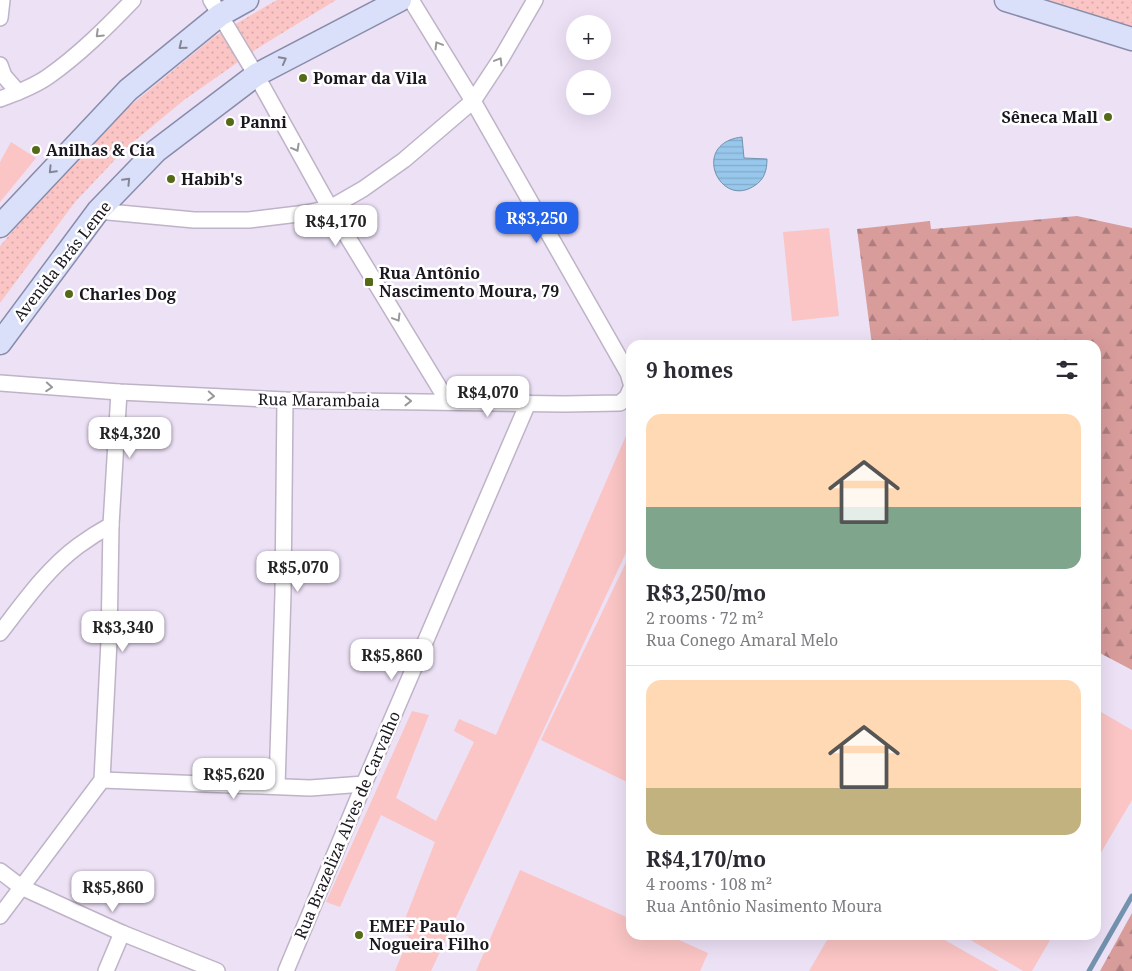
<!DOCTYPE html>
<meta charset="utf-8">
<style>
body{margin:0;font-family:"Noto Serif",serif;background:#f2f2f3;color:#2b2b33;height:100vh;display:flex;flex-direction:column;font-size:19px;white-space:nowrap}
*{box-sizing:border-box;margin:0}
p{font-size:16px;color:#7c7c81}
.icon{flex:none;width:28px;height:28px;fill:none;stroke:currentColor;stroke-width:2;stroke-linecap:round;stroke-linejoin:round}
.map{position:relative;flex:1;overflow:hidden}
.sheet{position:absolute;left:626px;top:340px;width:475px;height:600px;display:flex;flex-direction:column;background:#fff;border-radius:15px;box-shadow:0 5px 20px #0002}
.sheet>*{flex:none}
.tools{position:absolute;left:566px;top:15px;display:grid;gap:10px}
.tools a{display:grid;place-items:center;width:45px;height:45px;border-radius:50%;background:#fff;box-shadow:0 5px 20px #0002;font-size:25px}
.price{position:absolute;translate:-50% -42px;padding:0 11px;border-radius:10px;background:#fff;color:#222;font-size:16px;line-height:32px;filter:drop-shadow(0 1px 2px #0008)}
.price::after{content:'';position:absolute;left:50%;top:30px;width:15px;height:11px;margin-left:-8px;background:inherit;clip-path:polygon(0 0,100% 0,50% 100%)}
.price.active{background:#2563eb;color:#fff}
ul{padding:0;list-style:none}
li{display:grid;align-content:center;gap:10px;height:265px;padding:0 20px}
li+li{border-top:1px solid #e1e1e2}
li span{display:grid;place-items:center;height:155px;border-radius:15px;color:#555}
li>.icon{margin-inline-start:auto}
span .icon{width:90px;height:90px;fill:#fffc;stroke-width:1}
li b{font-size:21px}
h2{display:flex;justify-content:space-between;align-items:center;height:60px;padding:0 20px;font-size:21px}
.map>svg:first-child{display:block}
.green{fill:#fac5c4}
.forest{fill:url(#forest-firs)}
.park{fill:url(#park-dots)}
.water{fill:url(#water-rules);stroke:#7292ae}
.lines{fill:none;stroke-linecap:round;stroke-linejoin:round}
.stream{stroke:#7292ae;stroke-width:5}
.street-casing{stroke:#bfb3c7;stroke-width:18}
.primary-casing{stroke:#888caa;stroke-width:25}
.street{stroke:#fff;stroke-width:15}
.primary{stroke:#dae0f9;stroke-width:22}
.oneway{stroke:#98979a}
.oneway2{stroke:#848696}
.poi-dot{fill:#556a17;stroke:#fff;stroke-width:2}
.labels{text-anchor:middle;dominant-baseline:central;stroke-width:5;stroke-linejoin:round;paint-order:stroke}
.poi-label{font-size:16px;font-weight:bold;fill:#1b171e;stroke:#fff;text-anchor:start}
.street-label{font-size:16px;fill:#1b171e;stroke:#fff}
</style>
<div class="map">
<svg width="1132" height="971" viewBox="0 0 1132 971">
<defs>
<pattern id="forest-firs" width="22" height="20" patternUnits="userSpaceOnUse" patternTransform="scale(1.25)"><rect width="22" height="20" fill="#d89c9b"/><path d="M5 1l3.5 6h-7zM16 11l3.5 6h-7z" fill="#ae7e7e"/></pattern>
<pattern id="park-dots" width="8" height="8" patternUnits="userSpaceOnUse" patternTransform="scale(1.25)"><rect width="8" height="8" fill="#fac5c4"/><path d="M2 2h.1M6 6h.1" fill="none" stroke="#d6a8a8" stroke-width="1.8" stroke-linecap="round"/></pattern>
<pattern id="water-rules" width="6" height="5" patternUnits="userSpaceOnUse" patternTransform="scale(1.25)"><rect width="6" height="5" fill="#98c7ec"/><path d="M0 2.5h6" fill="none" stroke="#82aaca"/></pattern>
</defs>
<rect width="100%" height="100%" fill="#ede1f6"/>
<!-- green -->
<g class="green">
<path d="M11 142 36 158 0 202V162Z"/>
<path d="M829 228 839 316 792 321 783 232Z"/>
<path d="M631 424V542L431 971H395L409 937 400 932 435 842 381 815 340 907 326 902 412 711 429 715 396 798 436 821 474 742 454 731 459 719 496 735Z"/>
<path d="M631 552V784L541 740Z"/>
<path d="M1096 709 1132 730V800L1096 861Z"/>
<path d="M520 870 631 919V935H668L708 953 700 971H476Z"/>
<path d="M830 935H936L999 971H809Z"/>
<path d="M962 935H1053L1032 971H1023Z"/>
</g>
<!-- forest -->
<g class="forest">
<path d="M1077 216 1132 228V670L1096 651V345H872L857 229 930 221 931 229H933Z"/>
<path d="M1132 913V971H1100Z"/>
</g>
<!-- park -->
<g class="park">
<path d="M277 0H336L258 48 184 100 126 148 75 202 0 303V246L97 133 215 36Z"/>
<path d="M1049 0H1132V27L1058 3Z"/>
</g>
<!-- water -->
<path class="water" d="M742 137 744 158 767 159C767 171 764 180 754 186 719 209 690 143 742 137Z"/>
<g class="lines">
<!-- stream -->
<path class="stream" d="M1089 971 1132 896"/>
<!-- street casing -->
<g class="street-casing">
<g id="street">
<path d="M211 0 256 75 330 208 448 402"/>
<path d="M411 0 473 101 628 373 631 383"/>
<path d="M0 18 2 0"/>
<path d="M0 65 4 76 18 92"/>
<path d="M0 99C17 93 35 86 49 76 80 54 107 27 133 0"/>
<path d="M98 211 194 220H249L306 213 330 208 363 189 404 160 473 101 502 57 535 0"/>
<path d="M0 383 119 392 285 400 565 404 620 403 627 397 631 388"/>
<path d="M0 633C24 602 47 569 78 546 89 538 100 531 111 525"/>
<path d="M102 780 310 788 364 784"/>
<path d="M277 786 283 593 285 400"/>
<path d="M0 871 21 887 122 933 217 971"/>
<path d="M0 916 102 780 109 641 111 525 119 392"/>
<path d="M106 971 122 933"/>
<path d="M286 971 367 777 528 403"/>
</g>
</g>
<!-- primary casing -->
<g class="primary-casing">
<g id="primary">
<path d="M1006 0 1132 39"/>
<path d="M0 226 128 90 220 15 247 0"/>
<path d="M0 343 98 211 156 151 256 75 400 0"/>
</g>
</g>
<!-- street -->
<use href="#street" class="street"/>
<!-- primary -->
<use href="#primary" class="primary"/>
</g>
<!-- one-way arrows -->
<defs><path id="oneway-chevron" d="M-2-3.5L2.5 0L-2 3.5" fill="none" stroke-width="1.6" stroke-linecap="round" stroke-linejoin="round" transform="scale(1.25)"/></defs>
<g class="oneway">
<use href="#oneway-chevron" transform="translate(99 34) rotate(136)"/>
<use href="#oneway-chevron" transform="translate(438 45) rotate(-121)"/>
<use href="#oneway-chevron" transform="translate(499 61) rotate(-59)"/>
<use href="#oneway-chevron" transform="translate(296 148) rotate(61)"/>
<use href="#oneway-chevron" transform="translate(397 318) rotate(59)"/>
<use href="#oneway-chevron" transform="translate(49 387) rotate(4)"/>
<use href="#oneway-chevron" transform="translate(211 396) rotate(3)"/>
<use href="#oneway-chevron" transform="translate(408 401) rotate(1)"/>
</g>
<g class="oneway2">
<use href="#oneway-chevron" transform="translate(182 46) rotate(141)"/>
<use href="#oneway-chevron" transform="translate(283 60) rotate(-28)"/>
<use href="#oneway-chevron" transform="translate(52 170) rotate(134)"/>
<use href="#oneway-chevron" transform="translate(127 181) rotate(-46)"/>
</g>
<!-- markers -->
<g class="poi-dot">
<circle cx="303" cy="78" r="5"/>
<circle cx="1108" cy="117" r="5"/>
<circle cx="230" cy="122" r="5"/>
<circle cx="36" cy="150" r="5"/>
<circle cx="171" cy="179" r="5"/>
<rect x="364" y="277" width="10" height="10" rx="2.5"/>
<circle cx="69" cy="294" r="5"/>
<circle cx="359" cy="935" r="5"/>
</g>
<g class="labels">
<!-- poi labels -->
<g class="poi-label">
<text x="313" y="78">Pomar da Vila</text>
<text x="1098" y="117" text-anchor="end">Sêneca Mall</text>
<text x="240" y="122">Panni</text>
<text x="46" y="150">Anilhas &amp; Cia</text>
<text x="181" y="179">Habib's</text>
<text x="379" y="273">Rua Antônio<tspan x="379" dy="18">Nascimento Moura, 79</tspan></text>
<text x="79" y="294">Charles Dog</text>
<text x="369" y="926">EMEF Paulo<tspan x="369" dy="18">Nogueira Filho</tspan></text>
</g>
<!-- street labels -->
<g class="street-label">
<text transform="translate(62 261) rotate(-52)">Avenida Brás Leme</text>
<text transform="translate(319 400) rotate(1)">Rua Marambaia</text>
<text transform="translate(347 825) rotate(-67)">Rua Brazeliza Alves de Carvalho</text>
</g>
</g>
</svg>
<div class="tools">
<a>+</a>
<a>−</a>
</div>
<b class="price active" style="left:537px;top:244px">R$3,250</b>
<b class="price" style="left:336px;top:247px">R$4,170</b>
<b class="price" style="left:488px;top:418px">R$4,070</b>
<b class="price" style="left:130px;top:459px">R$4,320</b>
<b class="price" style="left:298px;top:593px">R$5,070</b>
<b class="price" style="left:123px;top:653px">R$3,340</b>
<b class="price" style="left:392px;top:681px">R$5,860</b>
<b class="price" style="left:234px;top:800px">R$5,620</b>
<b class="price" style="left:113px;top:913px">R$5,860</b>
<section class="sheet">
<h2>9 homes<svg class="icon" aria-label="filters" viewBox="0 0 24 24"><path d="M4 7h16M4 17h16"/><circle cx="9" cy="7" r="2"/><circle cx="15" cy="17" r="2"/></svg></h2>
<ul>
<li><span style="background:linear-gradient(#ffd9b3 60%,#7fa58c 0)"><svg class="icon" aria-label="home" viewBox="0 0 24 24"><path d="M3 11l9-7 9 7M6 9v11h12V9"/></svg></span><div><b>R$3,250/mo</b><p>2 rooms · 72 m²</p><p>Rua Conego Amaral Melo</p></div></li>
<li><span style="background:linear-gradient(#ffd9b3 70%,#c2b280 0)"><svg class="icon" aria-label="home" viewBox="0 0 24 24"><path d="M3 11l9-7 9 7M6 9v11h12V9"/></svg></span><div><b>R$4,170/mo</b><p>4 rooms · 108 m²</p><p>Rua Antônio Nasimento Moura</p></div></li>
</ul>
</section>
</div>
